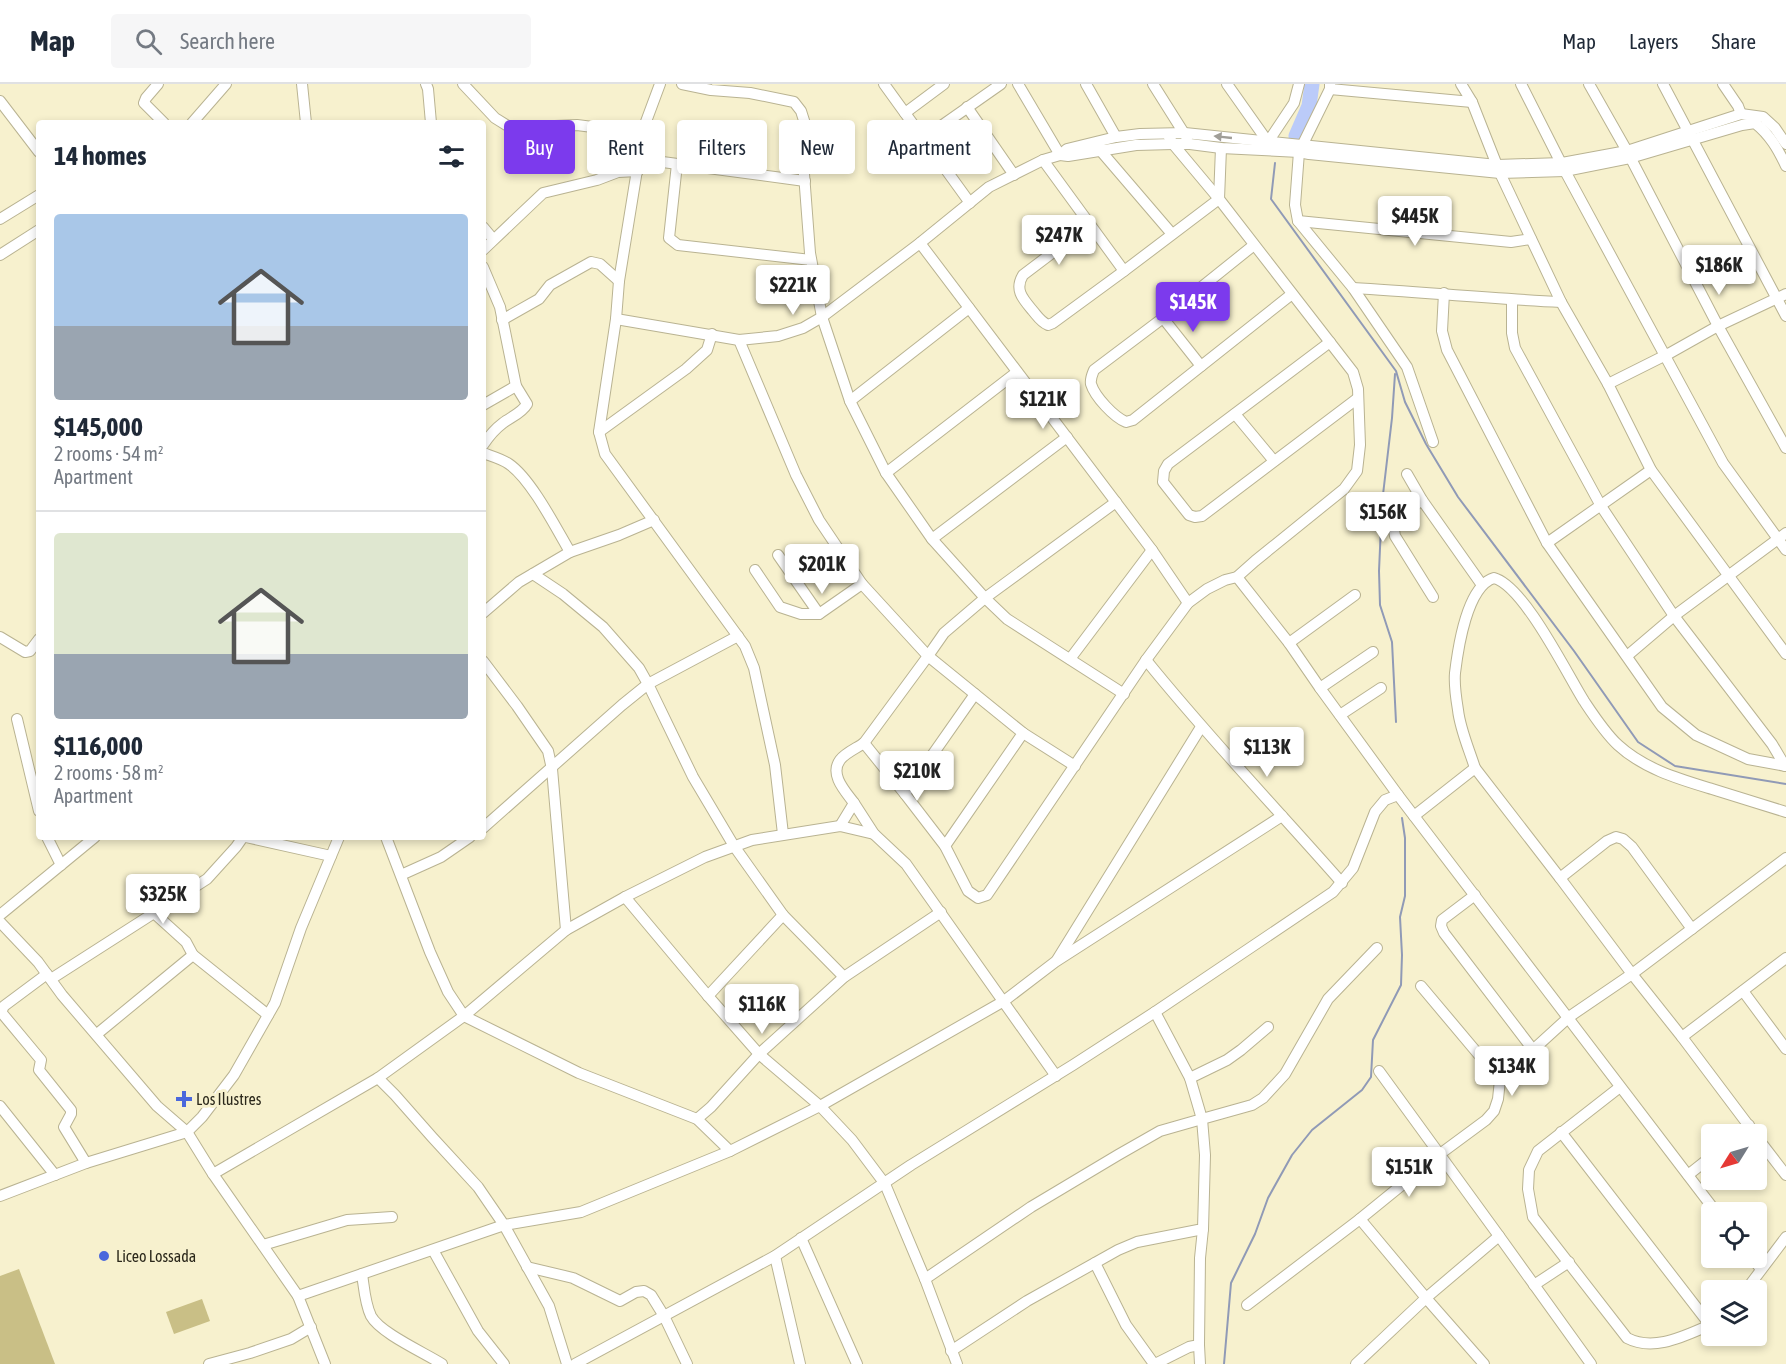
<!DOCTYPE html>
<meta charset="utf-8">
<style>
body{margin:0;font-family:"Asap Condensed",sans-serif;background:#f6f6f7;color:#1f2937;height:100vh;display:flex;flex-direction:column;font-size:22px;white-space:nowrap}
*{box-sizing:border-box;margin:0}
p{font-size:20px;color:#747a83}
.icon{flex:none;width:33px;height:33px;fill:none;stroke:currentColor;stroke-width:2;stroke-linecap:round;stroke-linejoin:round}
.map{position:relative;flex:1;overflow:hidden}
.panel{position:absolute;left:36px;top:36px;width:450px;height:720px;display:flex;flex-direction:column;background:#fff;border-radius:6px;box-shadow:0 3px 9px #0003}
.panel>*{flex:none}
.hud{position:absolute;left:504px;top:36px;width:570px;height:54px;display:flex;gap:12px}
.needle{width:39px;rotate:233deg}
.buttons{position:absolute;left:1701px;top:1040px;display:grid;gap:12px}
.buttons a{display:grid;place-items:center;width:66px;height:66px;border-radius:6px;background:#fff;box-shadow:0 3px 9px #0003;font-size:30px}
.price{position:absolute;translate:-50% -51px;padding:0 14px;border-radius:6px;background:#fff;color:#222;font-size:20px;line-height:39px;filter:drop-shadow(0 2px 3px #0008)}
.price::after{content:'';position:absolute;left:50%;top:36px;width:18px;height:14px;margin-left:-9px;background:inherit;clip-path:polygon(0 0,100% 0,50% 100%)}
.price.selected{background:#7c3aed;color:#fff}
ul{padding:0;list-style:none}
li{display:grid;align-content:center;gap:12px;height:318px;padding:0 18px}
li+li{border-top:2px solid #e0e1e3}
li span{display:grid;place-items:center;height:186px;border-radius:6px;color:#555}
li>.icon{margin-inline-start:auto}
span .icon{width:108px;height:108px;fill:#fffc;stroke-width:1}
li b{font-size:26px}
h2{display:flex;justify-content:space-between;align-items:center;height:72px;padding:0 18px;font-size:26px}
.tag{padding:0 21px;border-radius:6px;background:#fff;box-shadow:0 3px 9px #0003;font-size:21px;line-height:54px}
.tag.selected{background:#7c3aed;color:#fff}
header{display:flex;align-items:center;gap:36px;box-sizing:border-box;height:84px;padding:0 30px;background:#fff;border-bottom:2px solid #e0e1e3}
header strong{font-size:28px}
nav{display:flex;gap:33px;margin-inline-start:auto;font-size:21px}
.search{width:420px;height:54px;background:#f6f6f7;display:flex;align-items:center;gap:15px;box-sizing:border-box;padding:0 21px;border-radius:6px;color:#747a83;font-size:22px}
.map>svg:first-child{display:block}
.green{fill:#c9bf86}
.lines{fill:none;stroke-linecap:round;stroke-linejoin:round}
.stream{stroke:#909ab6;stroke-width:2}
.river{stroke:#bbcbf9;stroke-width:15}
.minor-casing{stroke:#b9b392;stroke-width:12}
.minor{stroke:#fff;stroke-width:10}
.oneway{fill:#a09e98}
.poi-dot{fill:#4b68dc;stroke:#f7f1ce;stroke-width:2}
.labels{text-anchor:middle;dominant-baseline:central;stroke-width:6;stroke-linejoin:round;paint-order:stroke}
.poi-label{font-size:16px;fill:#2b281b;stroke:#f7f1ce;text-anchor:start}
</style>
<header>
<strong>Map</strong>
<div class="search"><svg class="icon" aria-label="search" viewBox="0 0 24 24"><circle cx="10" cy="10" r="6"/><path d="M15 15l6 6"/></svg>Search here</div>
<nav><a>Map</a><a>Layers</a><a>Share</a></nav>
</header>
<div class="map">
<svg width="1786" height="1280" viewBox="0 0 1786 1280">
<rect width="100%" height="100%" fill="#f7f1ce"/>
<!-- green -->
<g class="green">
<path d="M19 1185 55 1280H0V1192Z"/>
<path d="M202 1215 210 1237 174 1250 166 1228Z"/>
</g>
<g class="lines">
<!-- stream -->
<g class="stream">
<path d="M1275 79 1271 115 1396 287 1405 318 1426 360 1458 413 1574 567 1638 658 1675 682 1786 700"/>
<path d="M1395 290 1392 334 1382 419 1379 487 1380 521 1392 558 1396 638"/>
<path d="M1224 1280 1231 1199 1255 1150 1268 1114 1292 1071 1312 1046 1362 1006 1371 993 1373 956 1401 901 1402 871 1400 833 1405 812V754L1402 734"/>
</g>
<!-- river -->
<path class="river" d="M1296 52 1309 22 1312 0"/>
<!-- minor casing -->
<g class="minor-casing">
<g id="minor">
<path d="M158 0 146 14 144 19 164 39"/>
<path d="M302 0 306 39"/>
<path d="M426 0 428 5 431 39"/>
<path d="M463 0 495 34 511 44 577 41 616 46 644 43"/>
<path d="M660 0 644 43 619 197 616 235 599 348 605 370 745 562 754 584 775 681 783 750"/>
<path d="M682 0 711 6 750 9 794 18 801 27 807 46 804 90 810 169 822 233 850 317"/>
<path d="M884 0 970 119"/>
<path d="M1018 0 1060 71"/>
<path d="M1086 0 1116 53"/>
<path d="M1153 0 1187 54"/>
<path d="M1227 0 1268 58"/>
<path d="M1330 0V5L1299 68 1295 121 1298 137 1353 204 1407 283 1433 358"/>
<path d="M1461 0 1472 18 1500 89 1561 218 1608 300 1651 386 1786 570"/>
<path d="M1521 0 1565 87 1723 379 1786 466"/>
<path d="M1589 0 1627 67 1718 242 1786 364"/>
<path d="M1663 0 1786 232"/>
<path d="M1723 0 1738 22 1741 30"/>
<path d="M1330 5 1472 18"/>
<path d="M0 17 39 68"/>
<path d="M967 23 1014 91"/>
<path d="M905 29 944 0"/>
<path d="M192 39 226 0"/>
<path d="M924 54 1001 0"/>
<path d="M1100 63V66L1172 150"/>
<path d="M1268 63V58L1294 19 1299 0"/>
<path d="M1060 71 1068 72 1136 61 1173 60H1190L1221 64 1299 68 1309 70 1500 89 1565 87 1630 74 1742 41 1755 39C1770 51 1778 65 1786 82"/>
<path d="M640 75 805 97"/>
<path d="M1043 76 1124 187"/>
<path d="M677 80 669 154 678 161 811 176"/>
<path d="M1219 115 1221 64"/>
<path d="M0 135 39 111"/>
<path d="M1298 137 1511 158 1531 155"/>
<path d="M1089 141 1023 191C1014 206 1023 215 1033 227 1038 233 1041 238 1048 241L1053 239 1124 187 1219 115"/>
<path d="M483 143 493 155"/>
<path d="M920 159 1152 466 1188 519"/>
<path d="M1254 161 1163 234 1094 286C1092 291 1090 295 1091 300 1095 313 1114 333 1126 338L1133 336 1292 210"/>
<path d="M483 166 543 109 597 96 618 88 638 87"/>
<path d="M0 171 39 146"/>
<path d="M483 183 500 223 516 302 527 320C522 329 511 333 503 339 495 345 489 352 483 361"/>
<path d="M1353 204C1423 208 1492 215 1561 218"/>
<path d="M1444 209 1442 247 1447 266 1547 459 1662 623 1696 651 1748 675 1786 682"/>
<path d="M1512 216V249L1515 264 1601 422 1674 532 1772 660 1785 682"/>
<path d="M1163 234 1201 282"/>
<path d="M616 235 739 256 778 252 803 244 822 233 920 159 989 103 1043 76 1060 71 1067 65 1116 53 1140 50 1185 49 1497 81 1562 79 1627 67 1741 30 1763 33 1775 44 1786 60"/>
<path d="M502 236 539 215 550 201 591 178 600 180 619 197"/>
<path d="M739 256 796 391 819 436 862 500 928 572 864 659"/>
<path d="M1330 258 1168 380 1164 387 1163 398 1189 431 1195 433 1202 432 1358 314"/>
<path d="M1608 300 1670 269 1718 242 1786 210"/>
<path d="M483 321 516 302"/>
<path d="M1235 330 1274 377"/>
<path d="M599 348 686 285 707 266 712 250"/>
<path d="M483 369C491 372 502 375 509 380 531 395 556 444 570 468"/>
<path d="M886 389 850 317 969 224"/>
<path d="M1407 390 1422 416 1482 501"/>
<path d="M1422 416 1395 436 1394 446 1395 452 1433 513"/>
<path d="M1116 418 985 514 1007 535 1124 610"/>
<path d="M932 455 886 389 1017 288"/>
<path d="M1547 459 1651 386"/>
<path d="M778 471 819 530"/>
<path d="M755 486 780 523 801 530H819L862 500"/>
<path d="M533 490 563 510 603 543 639 584 648 600 693 693 734 762 783 831 844 893"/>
<path d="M1237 493 1289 559 1320 604 1398 711 1716 1128"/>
<path d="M483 529 519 498 570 468 619 451 654 436"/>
<path d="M0 553 25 568 30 567 39 555"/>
<path d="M1289 559 1355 511"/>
<path d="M1627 572 1674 532 1786 449"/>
<path d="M1070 575 1152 466"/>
<path d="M1146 576C1208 653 1277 725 1342 799"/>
<path d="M483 577 517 622 548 667 552 685 566 846"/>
<path d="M1320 604 1373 568"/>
<path d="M1340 631 1381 604"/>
<path d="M17 635 39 727"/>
<path d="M1023 649 1075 682"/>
<path d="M1475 684C1469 665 1460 645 1458 626 1456 614 1454 600 1455 589 1458 564 1467 502 1494 494 1524 502 1567 590 1584 617 1594 632 1605 649 1618 661 1644 685 1679 695 1712 705 1737 713 1761 720 1786 728"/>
<path d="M905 710 945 762 968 807 978 814 987 811 1146 576 1188 519 1207 505 1225 496 1237 493 1255 477 1344 405 1357 387 1360 361 1358 305 1353 288 1219 115 1173 60 1168 51"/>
<path d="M854 719C846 708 829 691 840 676 845 669 857 664 864 659L905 710 975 610"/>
<path d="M1414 732 1475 684 1560 794 1607 757 1616 753 1623 755 1632 763 1692 845"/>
<path d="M840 742 854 719 874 750 906 780 1056 992"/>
<path d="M483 744 622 621 648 600 738 552"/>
<path d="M47 753 61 781"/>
<path d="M246 753 331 772"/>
<path d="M386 753 430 868 448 908 464 932 579 989 697 1035 730 1067"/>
<path d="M945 762 1023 649 928 572 944 549 985 514 932 455 1067 353"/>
<path d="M401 791 441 773 470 753"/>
<path d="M1560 794 1632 890 1682 953"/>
<path d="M1475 811 1442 836 1441 842 1444 849 1534 967"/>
<path d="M625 813 708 912 759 970 820 1022 852 1056 885 1100 925 1195 957 1280"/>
<path d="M154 829 186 858 193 871 268 931"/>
<path d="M0 831 95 753"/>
<path d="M0 838 38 878 62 911 157 1022 187 1048 213 1090 298 1212 325 1280"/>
<path d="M1057 876 1201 643"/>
<path d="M47 890 4 922 1 928 41 976 39 986 71 1026V1030L64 1043 86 1079"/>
<path d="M51 895 207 795 236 763 243 753"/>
<path d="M1421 902 1500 996"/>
<path d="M1743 907 1786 965"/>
<path d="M708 912 783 831"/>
<path d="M97 950 193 871"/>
<path d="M1379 987 1499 1152 1591 1280"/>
<path d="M378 994 395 1011 432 1053 478 1103 504 1141 549 1222 567 1280"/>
<path d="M1190 994 1227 976 1241 966 1268 943"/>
<path d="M1620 1003 1538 1067 1529 1086 1528 1105 1533 1133 1627 1254C1654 1268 1684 1252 1710 1241"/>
<path d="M0 1022 55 1091"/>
<path d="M697 1035 711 1023 759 970 844 893 941 828"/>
<path d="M1561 1048 1710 1241 1712 1240"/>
<path d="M1738 1050 1749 1041"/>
<path d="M1755 1050 1682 953 1786 874"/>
<path d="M1756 1052 1786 1091"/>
<path d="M213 1090 378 994 464 932 566 846 625 813 705 773 752 756 840 742 874 750"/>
<path d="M1688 1091 1712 1072"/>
<path d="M0 1112 86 1079 187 1048 202 1033 234 991 275 919 301 844 339 753"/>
<path d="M1360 1135 1440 1070 1486 1036 1494 1027 1498 1015 1500 996 1569 933 1632 890 1786 774"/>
<path d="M801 1154 857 1280"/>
<path d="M263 1161 347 1136 392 1133"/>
<path d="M433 1166 478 1247 504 1280"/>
<path d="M775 1172 800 1280"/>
<path d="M1751 1173 1761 1185"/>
<path d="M1095 1179 1126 1241 1154 1280"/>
<path d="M527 1183 573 1194 620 1217 636 1208 644 1207 651 1211 664 1232 687 1280"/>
<path d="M362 1190C364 1203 365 1220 371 1232 380 1249 425 1269 442 1280"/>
<path d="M925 1195 1031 1123 1118 1071 1160 1047 1202 1035 1190 994 1155 928"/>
<path d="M1534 1201 1569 1178"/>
<path d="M1746 1206 1786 1153"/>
<path d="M298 1212 504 1141 581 1128 730 1067 820 1022 1004 917 1055 878 1282 732"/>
<path d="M1247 1221 1360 1135 1426 1214 1499 1152"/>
<path d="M1199 1261 1200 1280"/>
<path d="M951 1267 1027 1217 1118 1166 1137 1158 1203 1145 1205 1071 1202 1035 1252 1021 1263 1014 1285 990 1328 915 1377 864"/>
<path d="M209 1280 250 1269 291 1255 311 1243"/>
<path d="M575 1280 775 1172 911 1081 1073 981 1155 928 1333 808 1353 784 1375 728 1385 716 1398 711"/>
<path d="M1155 1280 1189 1263 1199 1261 1200 1174 1203 1145"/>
<path d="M1356 1280 1426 1214 1484 1280"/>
</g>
</g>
<!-- minor -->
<use href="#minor" class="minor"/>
</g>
<!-- one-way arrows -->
<defs><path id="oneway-solid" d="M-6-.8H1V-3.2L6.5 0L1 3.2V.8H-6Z" transform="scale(1.5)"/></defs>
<use class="oneway" href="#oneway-solid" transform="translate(1223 53) rotate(-174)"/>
<!-- markers -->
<g class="poi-dot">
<path d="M181 1006h6v6h6v6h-6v6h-6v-6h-6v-6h6z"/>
<circle cx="104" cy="1172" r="6"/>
</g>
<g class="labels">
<!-- poi labels -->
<g class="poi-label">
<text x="196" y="1015">Los Ilustres</text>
<text x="116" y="1172">Liceo Lossada</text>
</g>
</g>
</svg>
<div class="buttons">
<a><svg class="needle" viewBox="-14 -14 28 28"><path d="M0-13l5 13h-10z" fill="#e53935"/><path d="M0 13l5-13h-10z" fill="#747a83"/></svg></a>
<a><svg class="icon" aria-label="locate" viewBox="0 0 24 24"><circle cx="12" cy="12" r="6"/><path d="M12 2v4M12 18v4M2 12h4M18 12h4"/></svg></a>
<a><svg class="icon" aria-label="layers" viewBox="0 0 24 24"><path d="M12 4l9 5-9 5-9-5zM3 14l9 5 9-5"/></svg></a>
</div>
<b class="price" style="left:1415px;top:163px">$445K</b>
<b class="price" style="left:1059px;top:182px">$247K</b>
<b class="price" style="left:1719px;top:212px">$186K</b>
<b class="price" style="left:793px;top:232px">$221K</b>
<b class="price selected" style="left:1193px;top:249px">$145K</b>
<b class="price" style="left:1043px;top:346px">$121K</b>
<b class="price" style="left:1383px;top:459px">$156K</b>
<b class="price" style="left:822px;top:511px">$201K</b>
<b class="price" style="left:1267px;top:694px">$113K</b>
<b class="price" style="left:917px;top:718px">$210K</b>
<b class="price" style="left:163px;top:841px">$325K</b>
<b class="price" style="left:762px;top:951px">$116K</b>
<b class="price" style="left:1512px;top:1013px">$134K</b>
<b class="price" style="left:1409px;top:1114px">$151K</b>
<div class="hud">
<a class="tag selected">Buy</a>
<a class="tag">Rent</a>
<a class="tag">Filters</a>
<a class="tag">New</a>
<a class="tag">Apartment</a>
</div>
<section class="panel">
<h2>14 homes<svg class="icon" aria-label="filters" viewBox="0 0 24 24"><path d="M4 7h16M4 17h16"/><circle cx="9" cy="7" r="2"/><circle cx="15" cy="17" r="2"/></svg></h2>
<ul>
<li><span style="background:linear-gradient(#a9c7e8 60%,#9aa5b1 0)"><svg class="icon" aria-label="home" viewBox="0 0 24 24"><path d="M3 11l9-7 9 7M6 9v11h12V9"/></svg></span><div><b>$145,000</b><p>2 rooms · 54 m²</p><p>Apartment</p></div></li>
<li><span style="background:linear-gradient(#dfe7d0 65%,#9aa5b1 0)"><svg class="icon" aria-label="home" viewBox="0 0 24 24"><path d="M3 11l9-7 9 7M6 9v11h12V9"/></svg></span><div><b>$116,000</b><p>2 rooms · 58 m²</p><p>Apartment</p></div></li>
</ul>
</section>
</div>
